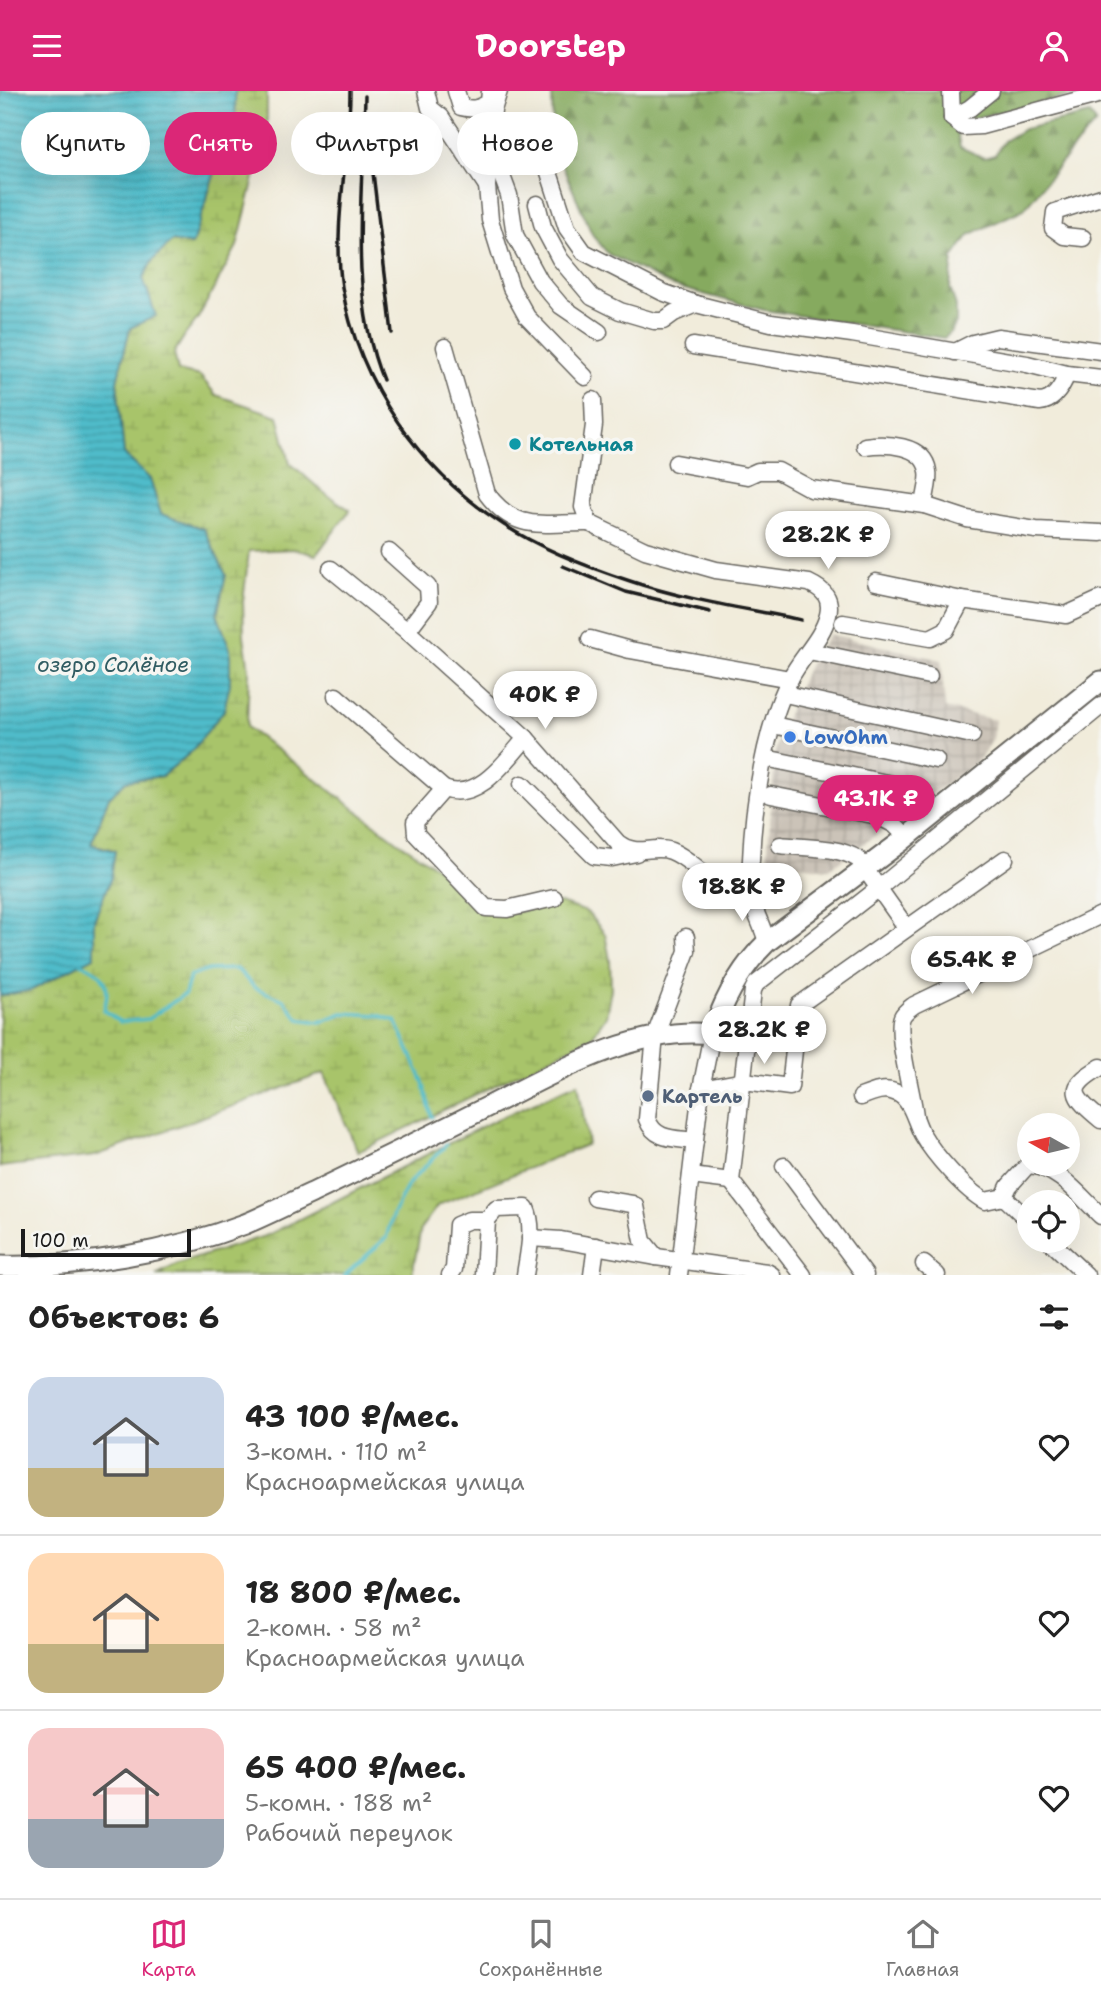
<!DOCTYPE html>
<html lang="ru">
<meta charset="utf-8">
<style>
body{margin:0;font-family:"Shantell Sans",sans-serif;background:#f6f6f6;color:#222;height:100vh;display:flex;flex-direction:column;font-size:26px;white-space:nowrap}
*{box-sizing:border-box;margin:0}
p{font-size:23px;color:#767676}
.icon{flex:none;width:38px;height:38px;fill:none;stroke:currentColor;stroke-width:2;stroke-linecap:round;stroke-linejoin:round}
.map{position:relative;height:1184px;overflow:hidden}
.side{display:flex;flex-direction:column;background:#fff;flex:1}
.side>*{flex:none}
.top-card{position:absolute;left:21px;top:21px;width:700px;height:63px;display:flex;gap:14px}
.needle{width:46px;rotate:278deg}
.fabs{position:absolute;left:1017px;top:1022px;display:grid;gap:14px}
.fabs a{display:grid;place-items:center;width:63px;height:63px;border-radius:50%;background:#fff;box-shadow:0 7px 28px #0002;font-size:35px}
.scale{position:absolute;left:21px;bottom:18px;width:170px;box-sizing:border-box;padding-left:7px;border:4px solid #1c1c1c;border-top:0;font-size:19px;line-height:24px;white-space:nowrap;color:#1c1c1c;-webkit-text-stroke:5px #f6f6f2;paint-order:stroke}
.price{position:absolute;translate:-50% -60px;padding:0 16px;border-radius:24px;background:#fff;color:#222;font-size:23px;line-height:46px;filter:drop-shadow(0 2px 4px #0008)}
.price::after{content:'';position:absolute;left:50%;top:42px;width:21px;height:16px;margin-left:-10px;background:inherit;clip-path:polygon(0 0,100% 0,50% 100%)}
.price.active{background:#db2777;color:#fff}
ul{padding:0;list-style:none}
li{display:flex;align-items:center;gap:21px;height:175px;padding:0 28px}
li+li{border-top:2px solid #e0e0e0}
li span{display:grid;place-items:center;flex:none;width:196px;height:140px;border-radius:21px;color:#555}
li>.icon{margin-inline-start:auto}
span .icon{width:84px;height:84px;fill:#fffc;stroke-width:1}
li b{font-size:30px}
h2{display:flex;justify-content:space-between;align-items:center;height:84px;padding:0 28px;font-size:30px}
.tag{padding:0 24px;border-radius:32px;background:#fff;box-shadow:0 7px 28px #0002;font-size:24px;line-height:63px}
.tag.active{background:#db2777;color:#fff}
header{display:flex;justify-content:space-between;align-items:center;height:91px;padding:0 28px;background:#db2777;color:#fff;font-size:32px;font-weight:700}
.menu{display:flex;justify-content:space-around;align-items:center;height:98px;border-top:2px solid #e0e0e0;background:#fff;font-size:19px;color:#767676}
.menu a{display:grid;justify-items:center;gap:4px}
.menu .active{color:#db2777}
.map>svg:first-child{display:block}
.industrial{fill:url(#industrial-grid)}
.forest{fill:url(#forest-firs);stroke:#51633d;stroke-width:2}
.wetland{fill:url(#wetland-marsh);stroke:#627043;stroke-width:2}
.water{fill:url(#water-rules);stroke:#366c73;stroke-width:2}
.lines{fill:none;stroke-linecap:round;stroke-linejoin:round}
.stream{stroke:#4fbcca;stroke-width:3.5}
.minor-casing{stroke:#67655f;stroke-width:19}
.major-casing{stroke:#67655f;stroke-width:23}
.minor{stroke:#fff;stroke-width:16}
.major{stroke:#fff;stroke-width:19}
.rail{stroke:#1c1c1c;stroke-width:3.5}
.culture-dot{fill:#0f9aa8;stroke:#f6f6f2;stroke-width:2.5}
.shop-dot{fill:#3f7fe0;stroke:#f6f6f2;stroke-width:2.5}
.service-dot{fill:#5c6f8a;stroke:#f6f6f2;stroke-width:2.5}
.labels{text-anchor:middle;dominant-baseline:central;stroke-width:7;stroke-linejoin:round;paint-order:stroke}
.culture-label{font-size:19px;font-weight:bold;fill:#0d838f;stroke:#f6f6f2;text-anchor:start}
.shop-label{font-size:19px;font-weight:bold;fill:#366cbe;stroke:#f6f6f2;text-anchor:start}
.service-label{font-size:19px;font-weight:bold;fill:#4e5e75;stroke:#f6f6f2;text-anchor:start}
.water-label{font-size:21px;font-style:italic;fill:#305c62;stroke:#f6f6f2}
</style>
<header><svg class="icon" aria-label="menu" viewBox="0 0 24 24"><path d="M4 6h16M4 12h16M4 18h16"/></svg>Doorstep<svg class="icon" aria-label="person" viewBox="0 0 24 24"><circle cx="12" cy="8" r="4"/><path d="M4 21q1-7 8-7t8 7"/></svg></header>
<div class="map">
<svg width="1101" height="1184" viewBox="0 0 1101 1184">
<defs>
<pattern id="industrial-grid" width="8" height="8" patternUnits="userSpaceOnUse" patternTransform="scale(1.75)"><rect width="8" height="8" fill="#cbc3b8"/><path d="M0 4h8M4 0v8" fill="none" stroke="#aea79e"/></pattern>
<pattern id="forest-firs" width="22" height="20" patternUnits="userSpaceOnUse" patternTransform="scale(1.75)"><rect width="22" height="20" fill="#86aa5e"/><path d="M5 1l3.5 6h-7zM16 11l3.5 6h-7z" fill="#6d8a4d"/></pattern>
<pattern id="wetland-marsh" width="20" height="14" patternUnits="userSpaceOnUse" patternTransform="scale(1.75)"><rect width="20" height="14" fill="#a8c46a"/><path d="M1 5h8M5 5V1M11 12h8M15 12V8" fill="none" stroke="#90a85b"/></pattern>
<pattern id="water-rules" width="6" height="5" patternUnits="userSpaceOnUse" patternTransform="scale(1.75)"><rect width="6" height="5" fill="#4fbcca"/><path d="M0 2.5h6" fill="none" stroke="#4198a3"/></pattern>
</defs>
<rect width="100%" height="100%" fill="#f6f6f2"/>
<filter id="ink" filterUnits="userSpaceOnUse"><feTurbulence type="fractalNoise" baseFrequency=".0143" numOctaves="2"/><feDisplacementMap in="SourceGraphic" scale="14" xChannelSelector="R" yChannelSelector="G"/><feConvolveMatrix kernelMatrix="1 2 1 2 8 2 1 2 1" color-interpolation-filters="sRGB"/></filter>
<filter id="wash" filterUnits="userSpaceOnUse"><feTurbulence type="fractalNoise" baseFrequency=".00686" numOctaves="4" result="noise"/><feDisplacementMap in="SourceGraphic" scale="28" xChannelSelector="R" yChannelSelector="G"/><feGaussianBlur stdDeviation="1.57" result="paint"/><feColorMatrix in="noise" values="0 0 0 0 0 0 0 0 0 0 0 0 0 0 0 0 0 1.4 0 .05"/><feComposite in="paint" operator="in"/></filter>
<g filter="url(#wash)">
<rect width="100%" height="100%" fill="#f1ecdb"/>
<!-- industrial -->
<path class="industrial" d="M829 543 941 569 945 617 995 629 992 648 979 669 829 778 767 770 775 663 782 636 807 577Z"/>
<!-- forest -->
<path class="forest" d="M552 0H1092L965 29 957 41 960 56 984 67 995 64 1004 50 1024 38 1090 23 1096 32 1070 61 1024 118 969 144 953 167 950 197 956 215V232L951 241 944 247 764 219 673 195 608 163 592 143 562 74 553 49Z"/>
<!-- wetland -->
<g class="wetland">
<path d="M235 0H267V35L237 155 198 227 185 244 174 262 178 280 200 285 216 304 278 325 290 372 323 401 350 419 316 464 294 458 249 460 243 511 244 545 249 579 247 636 397 750 506 823 560 812 587 821 605 843 610 869 611 898 606 925 591 947 358 1061 324 982 95 1065 0 1076V905L32 899 94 866V829L111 787 115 759 91 753 109 706 126 690 162 685 190 662 224 619 230 558 217 523 226 484 204 438 160 423 150 388 124 363 117 290 130 237 155 225 142 187 153 169 172 150 192 154 215 81 235 49Z"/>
<path d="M578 992 588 1053 438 1114 421 1137 412 1184H156L178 1173 268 1144 493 1030Z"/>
</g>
<!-- water -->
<path class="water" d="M0 0H235L236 49 215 81 192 154 172 150 153 169 143 187 156 225 130 237 117 290 124 363 150 388 161 423 204 438 226 484 217 523 230 558V593L224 619 190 662 162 685 126 690 109 706 91 753 115 760 111 787 94 829V866L32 899 0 905Z"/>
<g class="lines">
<!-- stream -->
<g class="stream">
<path d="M81 872C106 883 111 893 104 919L120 931 148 928 185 903 190 885 209 879 237 878 255 897 284 909 299 928 320 931 343 922 378 924 396 930 423 991 432 1026"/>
<path d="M345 1184 386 1147 393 1123 409 1092 446 1054"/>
</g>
</g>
</g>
<g filter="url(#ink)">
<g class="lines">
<!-- minor casing -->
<g class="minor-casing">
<g id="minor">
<path d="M426 0 430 17 441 26 487 95"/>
<path d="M456 0 461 16C473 19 479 18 489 11L490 0"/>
<path d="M499 0 493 19 487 95 490 129 511 197 527 226 585 286"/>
<path d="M951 0 952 27 963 36 981 35 1101 3"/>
<path d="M952 27 970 17 991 0"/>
<path d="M493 61 509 104 515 144 540 190 561 215 599 241"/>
<path d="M545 69 567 137 584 161 662 201 696 213 771 232 852 243 1027 273 1067 283 1101 287"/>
<path d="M537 113 543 136 560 168 592 206 620 220 654 230H663L674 222 696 213"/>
<path d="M1083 147 1064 145 1053 137 1055 121 1101 106"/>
<path d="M693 255 1040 311C1054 310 1062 296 1067 283"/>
<path d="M445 256 487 403C517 443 544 431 589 432"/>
<path d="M955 261 973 252 998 246 1101 260"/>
<path d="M593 309 594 334 583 416 589 432 645 459 716 479 809 492C824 499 832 507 828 524 822 548 801 566 790 588 765 636 753 715 751 769 750 779 748 791 749 801 751 813 763 836 767 851"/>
<path d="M865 355C885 352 924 353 928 380 930 390 925 404 924 414"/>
<path d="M676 372 747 385 758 380H778L811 398 924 414 967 428 1036 439 1101 442"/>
<path d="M389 461 428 496 429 511 407 540"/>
<path d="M331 478 407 540 526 647 618 752C638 767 652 753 671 760 687 766 698 780 713 788 724 794 738 797 749 802"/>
<path d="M876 491 962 509"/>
<path d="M843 532 930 547 946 539 962 509 1066 524 1101 508"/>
<path d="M590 548 630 559 790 588"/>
<path d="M809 560 929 585"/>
<path d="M785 603 972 644"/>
<path d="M336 605 444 698C478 711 506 670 526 647"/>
<path d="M773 634 936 669"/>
<path d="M765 667 911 697 923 703 937 721"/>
<path d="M522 693 594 765 612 767 636 762"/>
<path d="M444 698 415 731 416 743 486 817 507 818 554 807"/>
<path d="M771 704 878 725 895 734 907 746"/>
<path d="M780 754C804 757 837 755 858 768L906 836"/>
<path d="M686 846 687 860 655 945 647 1028C655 1050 675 1047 695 1050"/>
<path d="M1101 976C1065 997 1072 1005 1101 1029"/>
<path d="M701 998 744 990 790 996 799 914 1005 768"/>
<path d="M861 1006C873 1001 884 996 897 1002 912 1009 915 1030 922 1043 934 1064 965 1099 985 1110L1004 1106"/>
<path d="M915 1025C913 1004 895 941 902 926 904 921 910 917 914 914L1101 824"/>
<path d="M784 1075 865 1184"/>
<path d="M691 1085 731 1090"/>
<path d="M1004 1106 1009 1095 1028 1074C1059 1076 1080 1105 1101 1125"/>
<path d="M1004 1106 1029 1130"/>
<path d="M595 1107 632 1113 636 1115 643 1150 656 1166"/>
<path d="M530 1147 561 1149 656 1166 767 1181 772 1184"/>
<path d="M1050 1150 1086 1184"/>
<path d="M924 1173 937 1184"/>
<path d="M450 1184 454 1178 457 1134 469 1129H487L496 1118 526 1117C535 1137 528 1163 525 1184"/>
<path d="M484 1184 487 1129"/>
<path d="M592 1184 596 1155"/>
<path d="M679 1184 701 998 712 943"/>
<path d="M803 1184 731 1090 753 899 756 893 879 797 1101 615"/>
</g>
</g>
<!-- major casing -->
<g class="major-casing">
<path id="major" d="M0 1175C79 1177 171 1161 245 1133 267 1124 290 1112 312 1102 368 1075 424 1048 479 1020 548 986 633 934 712 943 724 908 740 877 767 851L898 753 1101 590"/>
</g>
<!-- minor -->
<use href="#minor" class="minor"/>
<!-- major -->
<use href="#major" class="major"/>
<!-- rail -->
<g class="rail">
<path d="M350 0C350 64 332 133 342 196 359 294 421 381 504 434 543 459 587 476 630 490 685 509 744 517 801 529"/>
<path d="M365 5C363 94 348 205 383 289"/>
<path d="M371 65 392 242"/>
<path d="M563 475 626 501 710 521"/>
</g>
</g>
</g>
<!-- markers -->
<circle class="culture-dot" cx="515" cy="353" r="7"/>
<circle class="shop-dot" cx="790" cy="646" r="7"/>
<circle class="service-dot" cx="648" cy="1005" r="7"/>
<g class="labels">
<!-- culture labels -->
<g class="culture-label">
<text x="529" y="353">Котельная</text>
</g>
<!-- shop labels -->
<g class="shop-label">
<text x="804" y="646">LowOhm</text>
</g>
<!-- service labels -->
<g class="service-label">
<text x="662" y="1005">Картель</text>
</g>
<!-- water labels -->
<g class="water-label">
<text x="113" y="574">озеро Солёное</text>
</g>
</g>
</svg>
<div class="fabs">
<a><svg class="needle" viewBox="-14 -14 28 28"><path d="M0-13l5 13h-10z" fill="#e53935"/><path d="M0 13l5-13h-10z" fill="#767676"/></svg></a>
<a><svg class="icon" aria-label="locate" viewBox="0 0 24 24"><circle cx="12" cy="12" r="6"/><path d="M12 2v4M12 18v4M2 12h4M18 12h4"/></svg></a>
</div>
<div class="scale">100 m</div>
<b class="price" style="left:828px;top:480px">28.2K ₽</b>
<b class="price" style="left:545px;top:640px">40K ₽</b>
<b class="price active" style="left:876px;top:744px">43.1K ₽</b>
<b class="price" style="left:742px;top:832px">18.8K ₽</b>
<b class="price" style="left:972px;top:905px">65.4K ₽</b>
<b class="price" style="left:764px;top:975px">28.2K ₽</b>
<div class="top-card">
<a class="tag">Купить</a>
<a class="tag active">Снять</a>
<a class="tag">Фильтры</a>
<a class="tag">Новое</a>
</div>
</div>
<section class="side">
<h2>Объектов: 6<svg class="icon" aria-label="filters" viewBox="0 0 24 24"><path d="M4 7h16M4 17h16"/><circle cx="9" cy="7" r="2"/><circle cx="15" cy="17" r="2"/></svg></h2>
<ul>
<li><span style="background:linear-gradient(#c9d6e8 65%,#c2b280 0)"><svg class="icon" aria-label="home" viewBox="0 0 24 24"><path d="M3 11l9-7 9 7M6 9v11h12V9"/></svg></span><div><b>43 100 ₽/мес.</b><p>3-комн. · 110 m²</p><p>Красноармейская улица</p></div><svg class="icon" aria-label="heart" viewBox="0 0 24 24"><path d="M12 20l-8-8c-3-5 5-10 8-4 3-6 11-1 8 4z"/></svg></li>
<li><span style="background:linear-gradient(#ffd9b3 65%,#c2b280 0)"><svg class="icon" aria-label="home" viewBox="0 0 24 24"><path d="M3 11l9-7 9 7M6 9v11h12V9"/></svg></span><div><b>18 800 ₽/мес.</b><p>2-комн. · 58 m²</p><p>Красноармейская улица</p></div><svg class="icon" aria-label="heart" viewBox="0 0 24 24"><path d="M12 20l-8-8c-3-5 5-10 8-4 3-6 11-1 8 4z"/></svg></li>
<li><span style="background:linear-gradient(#f6c9c9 65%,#9aa5b1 0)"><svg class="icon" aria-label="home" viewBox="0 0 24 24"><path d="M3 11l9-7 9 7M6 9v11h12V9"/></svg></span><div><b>65 400 ₽/мес.</b><p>5-комн. · 188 m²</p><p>Рабочий переулок</p></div><svg class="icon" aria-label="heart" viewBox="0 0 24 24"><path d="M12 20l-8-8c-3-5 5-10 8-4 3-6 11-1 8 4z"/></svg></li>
</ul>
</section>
<nav class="menu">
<a class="active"><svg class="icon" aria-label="map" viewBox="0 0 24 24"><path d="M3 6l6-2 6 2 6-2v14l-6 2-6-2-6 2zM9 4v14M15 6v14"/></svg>Карта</a>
<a><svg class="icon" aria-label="saved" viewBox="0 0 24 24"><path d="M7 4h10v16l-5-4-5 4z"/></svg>Сохранённые</a>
<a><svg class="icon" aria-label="home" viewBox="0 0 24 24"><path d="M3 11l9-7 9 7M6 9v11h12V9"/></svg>Главная</a>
</nav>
